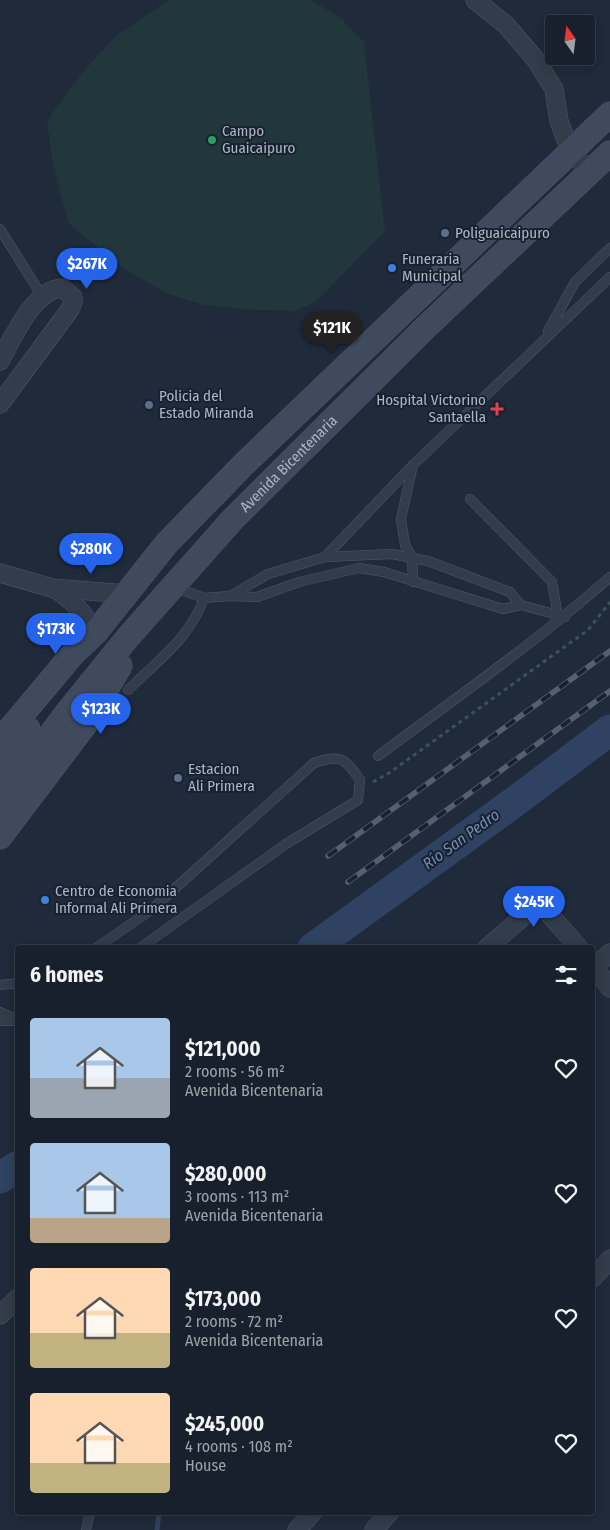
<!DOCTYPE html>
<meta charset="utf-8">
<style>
body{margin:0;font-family:"Fira Sans Condensed",sans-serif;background:#202834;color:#f1f3f6;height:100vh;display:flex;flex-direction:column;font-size:19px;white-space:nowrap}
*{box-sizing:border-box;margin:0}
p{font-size:16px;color:#9ea3a9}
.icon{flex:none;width:28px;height:28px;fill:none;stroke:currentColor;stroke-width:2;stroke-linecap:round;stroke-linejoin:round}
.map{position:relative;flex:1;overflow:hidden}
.panel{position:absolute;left:15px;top:945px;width:580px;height:570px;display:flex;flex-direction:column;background:#17202c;border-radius:5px;box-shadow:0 2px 12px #0003,0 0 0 1px #363e48}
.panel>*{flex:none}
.needle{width:32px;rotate:346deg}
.controls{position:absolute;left:545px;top:15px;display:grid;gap:10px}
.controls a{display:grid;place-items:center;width:50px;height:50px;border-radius:5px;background:#17202c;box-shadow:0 2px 12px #0003,0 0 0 1px #363e48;font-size:25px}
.price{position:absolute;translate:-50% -42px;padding:0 11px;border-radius:18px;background:#2563eb;color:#fff;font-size:16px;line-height:32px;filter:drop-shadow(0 1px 2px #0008)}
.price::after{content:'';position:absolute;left:50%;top:30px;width:15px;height:11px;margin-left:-8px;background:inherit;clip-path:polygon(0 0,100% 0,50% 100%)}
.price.on{background:#222;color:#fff}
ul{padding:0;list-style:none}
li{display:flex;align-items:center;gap:15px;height:125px;padding:0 15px}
li span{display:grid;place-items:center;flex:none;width:140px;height:100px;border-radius:5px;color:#555}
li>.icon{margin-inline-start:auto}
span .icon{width:60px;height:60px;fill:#fffc;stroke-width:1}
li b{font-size:21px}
h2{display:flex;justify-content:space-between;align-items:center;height:60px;padding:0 15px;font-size:21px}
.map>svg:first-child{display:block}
.green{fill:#21373b}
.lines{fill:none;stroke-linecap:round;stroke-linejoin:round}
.stream{stroke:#2f4261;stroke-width:5}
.river{stroke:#2f4261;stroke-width:31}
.lane-casing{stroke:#505968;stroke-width:10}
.street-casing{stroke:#505968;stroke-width:19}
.secondary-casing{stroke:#505968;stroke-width:25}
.path{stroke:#3b5356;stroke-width:3;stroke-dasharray:4 4;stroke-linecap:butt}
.lane{stroke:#323c4a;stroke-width:9}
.street{stroke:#323c4a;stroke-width:18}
.secondary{stroke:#404a5e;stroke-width:24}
.rail-casing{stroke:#545f72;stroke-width:5.5}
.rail{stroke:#18212f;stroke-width:4;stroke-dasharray:11;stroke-linecap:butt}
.leisure-dot{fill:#2e9e5b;stroke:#18212f;stroke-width:2}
.service-dot{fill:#5c6f8a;stroke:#18212f;stroke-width:2}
.shop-dot{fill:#3f7fe0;stroke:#18212f;stroke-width:2}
.health-dot{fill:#e0444e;stroke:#18212f;stroke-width:2}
.labels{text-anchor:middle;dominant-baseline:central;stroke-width:4;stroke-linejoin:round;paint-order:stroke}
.poi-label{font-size:15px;fill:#adb6c7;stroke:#18212f;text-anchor:start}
.street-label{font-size:15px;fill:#adb6c7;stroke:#18212f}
.water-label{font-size:16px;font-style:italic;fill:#728cb2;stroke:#18212f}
</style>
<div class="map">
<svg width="610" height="1530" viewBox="0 0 610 1530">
<rect width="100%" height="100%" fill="#1f2a3a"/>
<!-- green -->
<path class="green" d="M169 0H311L341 18 364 42 385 231 316 302 295 311 254 310 203 305 168 294 126 270 69 224 60 193 52 158 47 123 52 113 87 67 116 36Z"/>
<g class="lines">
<!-- stream -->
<path class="stream" d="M157 1530 159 1512"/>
<!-- river -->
<g class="river">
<path d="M313 948 517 800 610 730"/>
<path d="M0 1178 18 1166"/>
</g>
<!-- lane casing -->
<g class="lane-casing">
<g id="lane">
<path d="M0 229 42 296"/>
<path d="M548 331 575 282 610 248"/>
<path d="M413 465 401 519 405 545 412 557 413 582"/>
<path d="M470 499 552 582 558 616"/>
<path d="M325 557 413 465 610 277"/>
<path d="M174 587 204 598 229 596 257 597 299 582 359 568 384 572 503 609 521 605 565 617"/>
<path d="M230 596 268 574 325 557 392 554 428 561 510 592 521 605"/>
<path d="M128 690C156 662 191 637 204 598"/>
<path d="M378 756C456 698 536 642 610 577"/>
<path d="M96 948 151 910 314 763C341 754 345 758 360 780L358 800 286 844 140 948"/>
<path d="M0 985 18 983"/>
<path d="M0 1012 18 1020"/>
<path d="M0 1021H17"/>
<path d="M86 1530 90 1512"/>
</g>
</g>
<!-- street casing -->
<g class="street-casing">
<g id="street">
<path d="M475 0 506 25 536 60 554 89 559 121 570 151 590 172"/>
<path d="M0 361C13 338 33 290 62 288L73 297V301L71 308 0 404"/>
<path d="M0 573 52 588 127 594"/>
<path d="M55 589C75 601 83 614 96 632"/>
<path d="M487 948 533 908 538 906 544 908 579 948"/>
<path d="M592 964 610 988"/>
<path d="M592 968 610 953"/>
<path d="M592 1279 610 1259"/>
<path d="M0 1315 18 1298"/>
<path d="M297 1530 313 1512"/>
<path d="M374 1530 390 1512"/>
</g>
</g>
<!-- secondary casing -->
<g class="secondary-casing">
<g id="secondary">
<path d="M0 741 72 655 96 632 167 543 245 463 610 114"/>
<path d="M0 769 28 729"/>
<path id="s1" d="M0 803 69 710 129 636 233 519 424 329 610 153"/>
<path d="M0 837 87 722 120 666"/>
</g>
</g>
<!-- path -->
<path class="path" d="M373 782 389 773 588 630 610 602"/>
<!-- lane -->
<use href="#lane" class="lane"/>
<!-- street -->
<use href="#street" class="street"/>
<!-- secondary -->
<use href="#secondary" class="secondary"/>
<!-- rail casing -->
<g class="rail-casing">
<g id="rail">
<path d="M328 856 610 651"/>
<path d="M348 882 610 691"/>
</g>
</g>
<!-- rail -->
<use href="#rail" class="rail"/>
</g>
<!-- markers -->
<circle class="leisure-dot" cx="212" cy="140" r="5"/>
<g class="service-dot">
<circle cx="445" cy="233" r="5"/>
<circle cx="149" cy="405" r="5"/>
<circle cx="178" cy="778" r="5"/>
</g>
<g class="shop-dot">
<circle cx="392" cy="268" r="5"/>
<circle cx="45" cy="900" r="5"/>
</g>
<path class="health-dot" d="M494.5 401.5h5v5h5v5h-5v5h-5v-5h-5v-5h5z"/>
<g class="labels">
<!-- poi labels -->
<g class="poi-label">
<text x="222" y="131">Campo<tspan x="222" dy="17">Guaicaipuro</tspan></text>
<text x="455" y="233">Poliguaicaipuro</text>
<text x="402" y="259">Funeraria<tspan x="402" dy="17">Municipal</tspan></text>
<text x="159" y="396">Policia del<tspan x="159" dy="17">Estado Miranda</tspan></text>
<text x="486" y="400" text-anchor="end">Hospital Victorino<tspan x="486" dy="17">Santaella</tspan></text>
<text x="188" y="769">Estacion<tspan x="188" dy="17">Ali Primera</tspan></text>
<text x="55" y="891">Centro de Economia<tspan x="55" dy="17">Informal Ali Primera</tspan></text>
</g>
<!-- street labels -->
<g class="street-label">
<text stroke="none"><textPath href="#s1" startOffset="446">Avenida Bicentenaria</textPath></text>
</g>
<!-- water labels -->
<g class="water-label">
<text transform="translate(461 839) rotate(-36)">Río San Pedro</text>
</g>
</g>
</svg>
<div class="controls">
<a><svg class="needle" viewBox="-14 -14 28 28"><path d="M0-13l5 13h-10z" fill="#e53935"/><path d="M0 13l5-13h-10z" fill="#9ea3a9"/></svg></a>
</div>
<b class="price" style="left:87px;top:290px">$267K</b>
<b class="price on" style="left:332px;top:354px">$121K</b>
<b class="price" style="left:91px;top:575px">$280K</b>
<b class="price" style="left:56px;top:655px">$173K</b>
<b class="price" style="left:101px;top:735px">$123K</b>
<b class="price" style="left:534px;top:928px">$245K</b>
<section class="panel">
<h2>6 homes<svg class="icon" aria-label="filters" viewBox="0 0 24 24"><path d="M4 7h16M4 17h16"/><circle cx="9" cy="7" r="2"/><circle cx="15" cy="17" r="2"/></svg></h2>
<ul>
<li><span style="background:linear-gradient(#a9c7e8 60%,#9aa5b1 0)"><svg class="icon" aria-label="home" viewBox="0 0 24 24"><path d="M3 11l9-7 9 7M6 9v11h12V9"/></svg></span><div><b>$121,000</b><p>2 rooms · 56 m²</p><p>Avenida Bicentenaria</p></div><svg class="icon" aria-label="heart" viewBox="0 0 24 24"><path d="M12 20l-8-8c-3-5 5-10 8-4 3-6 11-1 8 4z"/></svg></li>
<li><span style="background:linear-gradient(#a9c7e8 75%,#b9a48a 0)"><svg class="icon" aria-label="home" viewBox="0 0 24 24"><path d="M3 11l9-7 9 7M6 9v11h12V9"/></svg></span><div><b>$280,000</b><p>3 rooms · 113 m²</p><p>Avenida Bicentenaria</p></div><svg class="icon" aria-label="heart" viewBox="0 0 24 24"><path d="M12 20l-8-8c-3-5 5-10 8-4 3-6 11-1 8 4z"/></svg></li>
<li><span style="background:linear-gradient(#ffd9b3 65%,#c2b280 0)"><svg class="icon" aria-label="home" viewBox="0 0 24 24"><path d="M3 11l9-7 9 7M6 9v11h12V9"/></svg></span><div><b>$173,000</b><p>2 rooms · 72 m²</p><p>Avenida Bicentenaria</p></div><svg class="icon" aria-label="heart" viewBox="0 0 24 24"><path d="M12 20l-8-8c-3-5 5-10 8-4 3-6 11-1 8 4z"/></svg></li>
<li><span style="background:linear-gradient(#ffd9b3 70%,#c2b280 0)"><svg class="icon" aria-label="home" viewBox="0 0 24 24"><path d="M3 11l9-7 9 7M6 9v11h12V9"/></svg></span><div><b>$245,000</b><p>4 rooms · 108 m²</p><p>House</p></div><svg class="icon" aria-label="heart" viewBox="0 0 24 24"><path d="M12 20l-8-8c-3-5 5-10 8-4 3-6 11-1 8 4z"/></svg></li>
</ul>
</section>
</div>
